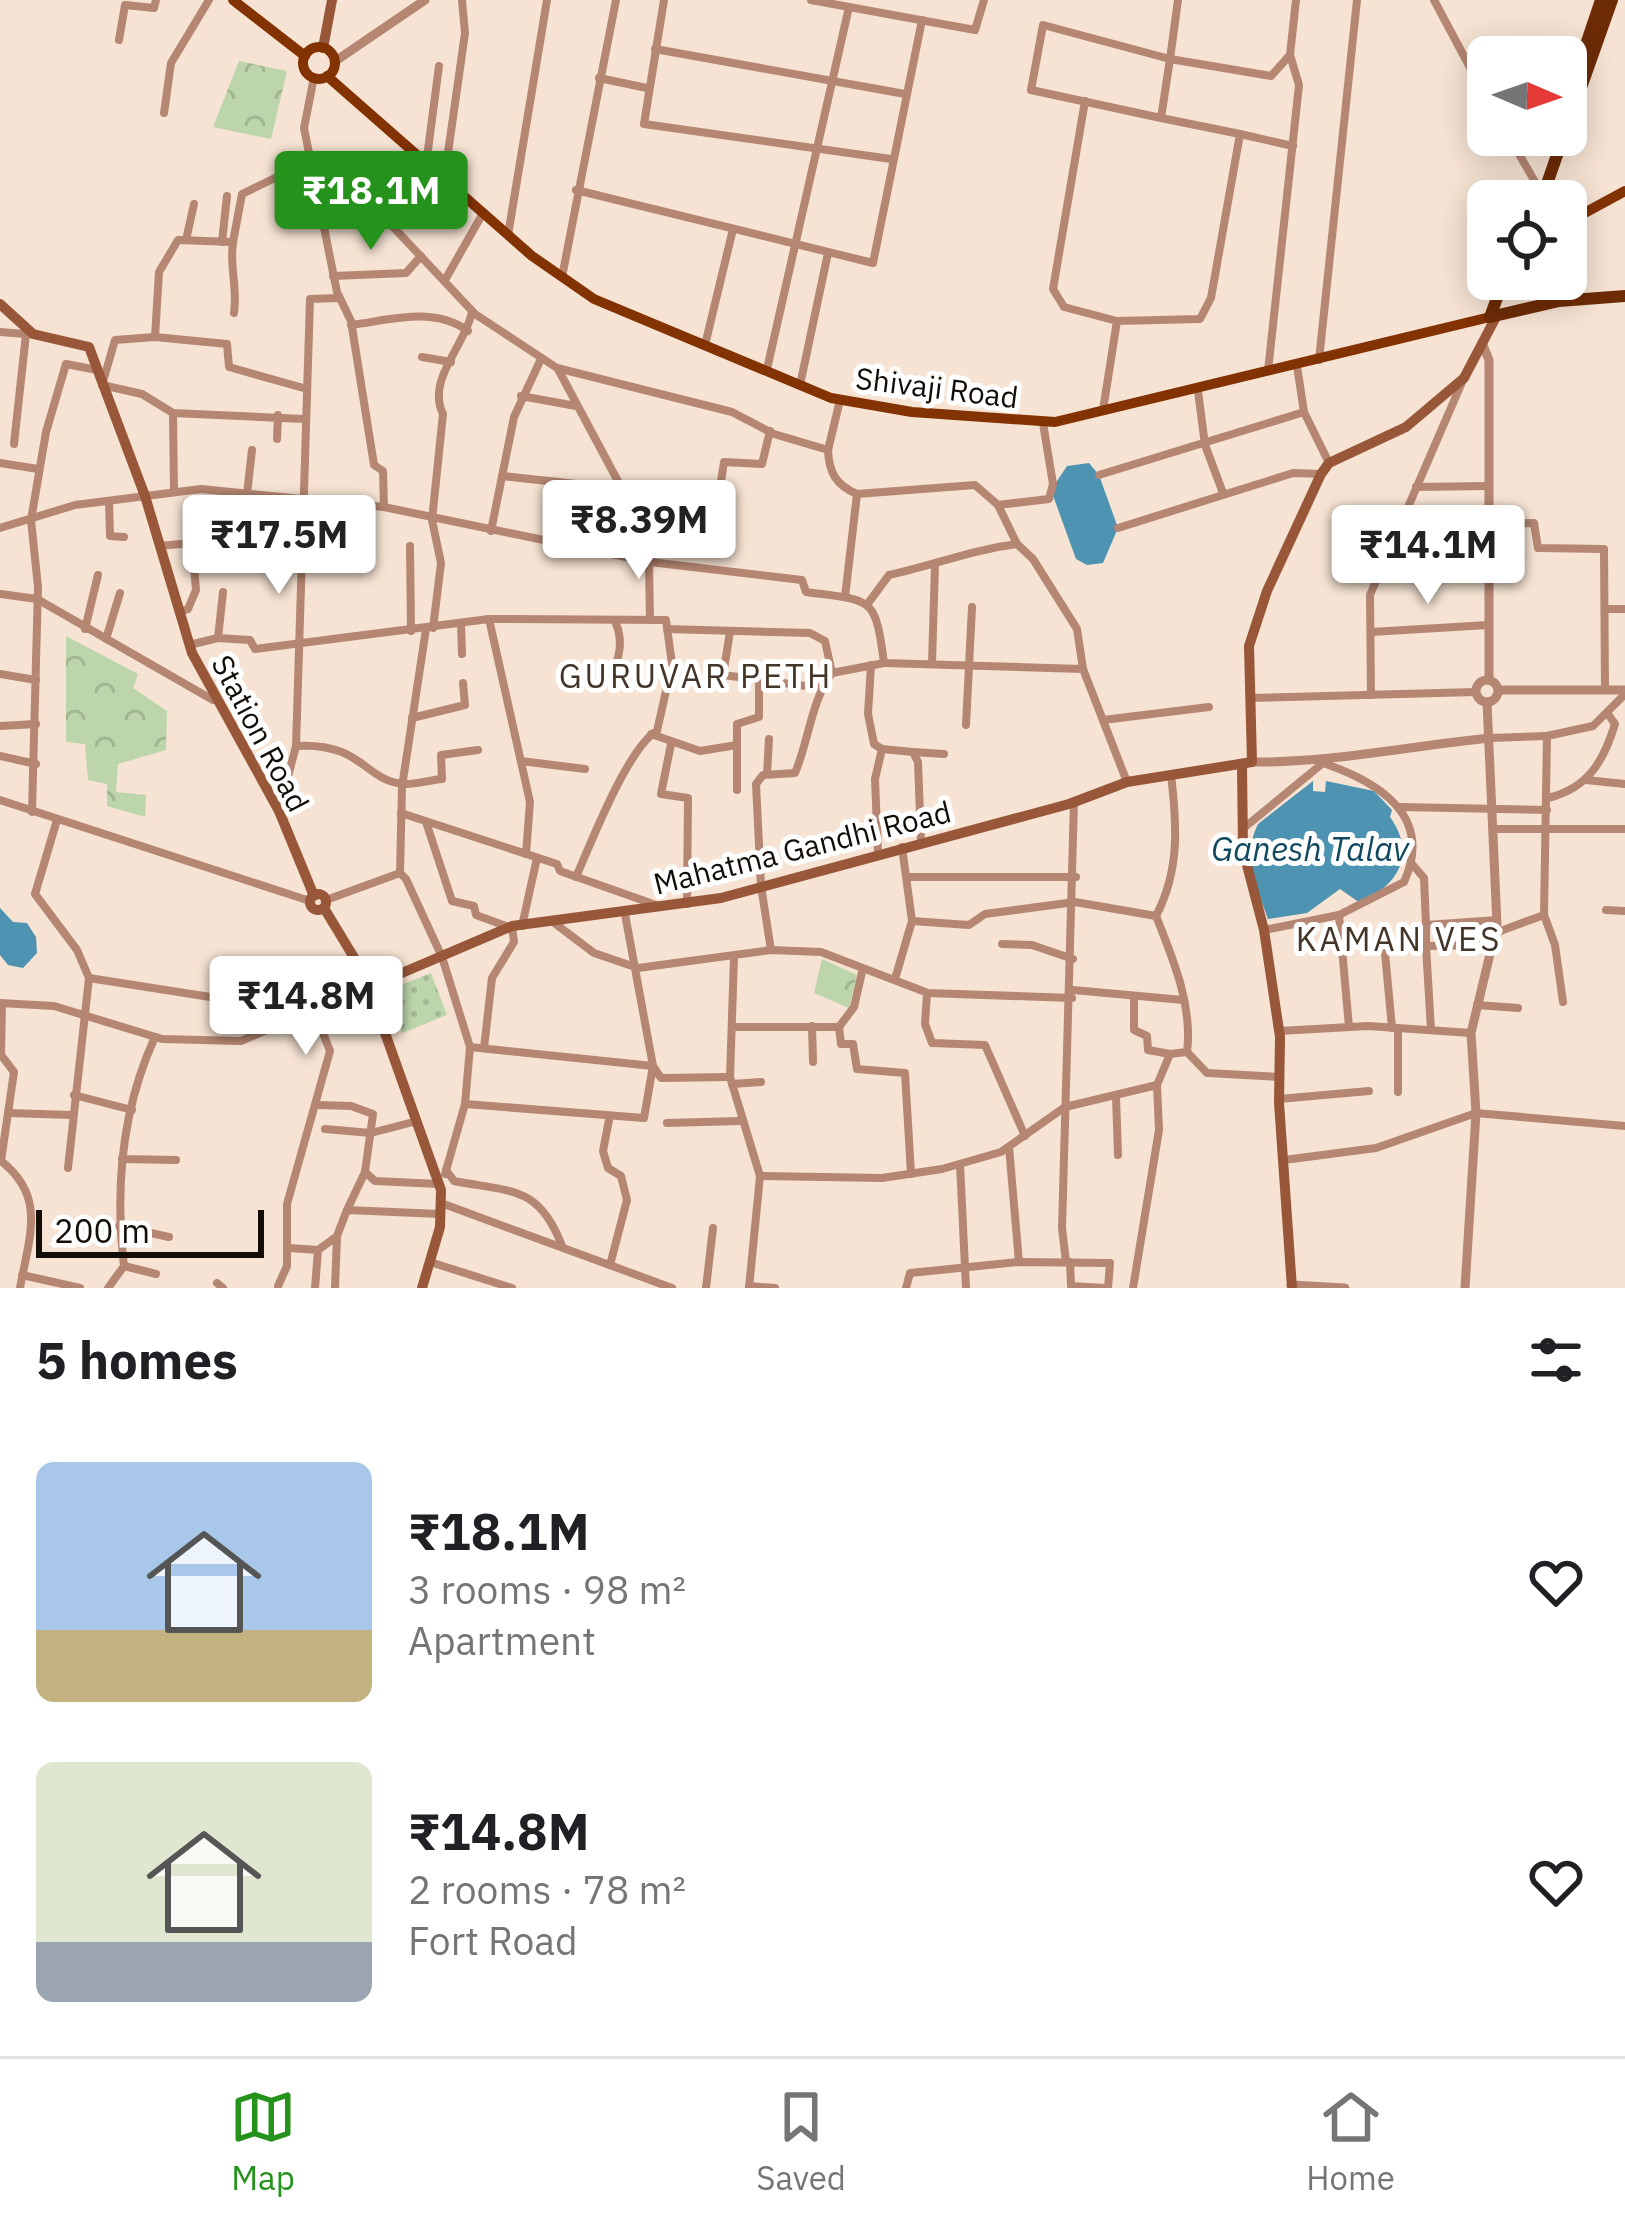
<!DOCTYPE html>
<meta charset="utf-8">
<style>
body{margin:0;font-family:"IBM Plex Sans",sans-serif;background:#f2f2f2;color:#202124;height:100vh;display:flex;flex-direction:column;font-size:45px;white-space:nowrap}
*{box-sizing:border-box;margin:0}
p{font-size:39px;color:#757577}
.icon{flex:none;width:66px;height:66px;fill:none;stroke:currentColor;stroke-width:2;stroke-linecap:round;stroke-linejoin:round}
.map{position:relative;height:1288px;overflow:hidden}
.details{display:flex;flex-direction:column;background:#fff;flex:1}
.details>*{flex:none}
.needle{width:78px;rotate:92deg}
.fabs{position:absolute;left:1467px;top:36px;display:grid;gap:24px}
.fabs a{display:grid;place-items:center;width:120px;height:120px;border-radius:18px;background:#fff;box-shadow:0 6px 30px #0003;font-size:60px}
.scale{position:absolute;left:36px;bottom:30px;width:228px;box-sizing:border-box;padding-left:12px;border:6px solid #130d08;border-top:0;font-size:33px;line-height:42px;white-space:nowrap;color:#130d08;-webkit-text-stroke:9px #fff;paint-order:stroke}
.price{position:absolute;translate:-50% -102px;padding:0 27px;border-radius:12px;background:#fff;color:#222;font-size:39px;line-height:78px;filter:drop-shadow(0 3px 6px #0008)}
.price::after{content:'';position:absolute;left:50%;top:72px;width:36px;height:27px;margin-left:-18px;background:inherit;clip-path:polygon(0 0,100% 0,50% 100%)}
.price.selected{background:#24921b;color:#fff}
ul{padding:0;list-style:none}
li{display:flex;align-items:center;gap:36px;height:300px;padding:0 36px}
li span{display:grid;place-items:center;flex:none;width:336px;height:240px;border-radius:18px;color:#555}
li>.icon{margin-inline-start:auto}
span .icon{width:144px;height:144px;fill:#fffc;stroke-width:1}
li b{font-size:51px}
h2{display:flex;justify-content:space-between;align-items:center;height:144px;padding:0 36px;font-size:51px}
.menu{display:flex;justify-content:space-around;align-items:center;height:168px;border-top:3px solid #e0e0e0;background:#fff;font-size:33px;color:#757577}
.menu a{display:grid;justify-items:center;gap:6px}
.menu .selected{color:#24921b}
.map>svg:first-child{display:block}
.park{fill:url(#park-crowns)}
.garden{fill:url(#garden-dots)}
.water{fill:#4e93b2}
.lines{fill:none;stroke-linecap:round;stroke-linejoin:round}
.minor{stroke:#b58672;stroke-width:8}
.tertiary{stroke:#b58672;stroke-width:9}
.secondary{stroke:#995739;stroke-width:10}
.primary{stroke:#833202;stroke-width:10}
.trunk{stroke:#6e2c06;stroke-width:12}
.labels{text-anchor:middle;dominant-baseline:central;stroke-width:10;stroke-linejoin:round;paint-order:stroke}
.street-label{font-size:30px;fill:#130d08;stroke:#fff}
.neighbourhood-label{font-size:33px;letter-spacing:3px;fill:#433528;stroke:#fff}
.water-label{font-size:33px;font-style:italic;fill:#104960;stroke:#fff}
</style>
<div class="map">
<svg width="1625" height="1288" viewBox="0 0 1625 1288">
<defs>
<pattern id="park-crowns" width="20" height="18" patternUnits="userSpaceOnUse" patternTransform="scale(3)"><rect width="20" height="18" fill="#bcd5ab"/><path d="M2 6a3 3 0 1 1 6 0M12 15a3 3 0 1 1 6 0" fill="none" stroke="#a1b692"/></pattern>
<pattern id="garden-dots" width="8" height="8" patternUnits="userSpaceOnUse" patternTransform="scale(3)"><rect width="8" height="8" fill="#bcd5ab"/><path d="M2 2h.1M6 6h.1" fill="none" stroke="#a1b692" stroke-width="1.8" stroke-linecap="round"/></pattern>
</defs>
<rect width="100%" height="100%" fill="#f6e3d3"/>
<!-- park -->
<g class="park">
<path d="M239 61 287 71 271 139 213 127Z"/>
<path d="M66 636 138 674 133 688 167 711 166 750 118 764 116 792 146 795 145 817 107 806V784L88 780 85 744 66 742Z"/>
<path d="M822 959 857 975 849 1008 814 993Z"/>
</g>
<!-- garden -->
<path class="garden" d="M431 973 447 1015 402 1033 386 991Z"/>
<!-- water -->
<g class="water">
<path d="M1089 463 1099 475 1118 528 1103 563 1087 565 1076 559 1051 490 1067 466Z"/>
<path d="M1313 781V791L1325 792 1326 781 1374 791 1392 810 1390 817C1417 855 1398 885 1360 903L1340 889 1307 913 1268 919C1257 888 1242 855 1258 824Z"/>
<path d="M0 908 13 922 27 923 36 937 37 953 23 968 8 965 0 955Z"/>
</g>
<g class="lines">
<!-- minor -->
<g class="minor">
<path d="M664 0 644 124 891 159"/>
<path d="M811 0 975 30 984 0"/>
<path d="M1178 0 1170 59 1271 76 1289 56"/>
<path d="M1434 0 1488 101"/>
<path d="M119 40 125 5 154 8 156 0"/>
<path d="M655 49 905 94"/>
<path d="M314 77 304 128 337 292 351 321 374 465 383 471 384 507"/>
<path d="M599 78 647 88"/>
<path d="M1085 101 1053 289 1064 307 1117 321"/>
<path d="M164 113 171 63 209 0"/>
<path d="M1240 134 1293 146"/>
<path d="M1508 135 1538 187"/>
<path d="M426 165 439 66"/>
<path d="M444 181 465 33 462 0"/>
<path d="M576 190 873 263 922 20"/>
<path d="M318 201 347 196 381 214 475 314 557 368 732 412 774 434 828 450C829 473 836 485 857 494L975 485 998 505 1017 544 1033 559 1077 629 1083 669 1127 782"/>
<path d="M508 235 547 0"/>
<path d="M186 240 194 204"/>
<path d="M222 242 227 196"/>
<path d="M233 242C229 271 238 282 234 313"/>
<path d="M333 276 406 273 421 256"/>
<path d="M562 277 616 0"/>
<path d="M445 280 483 213"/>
<path d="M351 325C391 320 433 306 468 331"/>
<path d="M0 332 25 334"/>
<path d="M155 337 159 272 178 240 233 242 242 194 310 161"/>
<path d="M705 345 733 229"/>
<path d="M422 357 451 362"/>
<path d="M1319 360 1357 0"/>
<path d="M1297 366 1304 412 1329 463"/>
<path d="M558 369 628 500 648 504 719 494 724 462 762 464 770 431"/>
<path d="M767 369 849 7"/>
<path d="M1268 371 1299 85 1290 55 1296 0"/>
<path d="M800 385 828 253"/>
<path d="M1198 391 1205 445 1223 493"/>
<path d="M521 396 576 406"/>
<path d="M1103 410 1117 321 1200 319 1211 298 1240 134 1161 118 1170 59 1043 25 1031 90 1161 118"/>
<path d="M173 413 174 492"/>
<path d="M304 419 173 413 142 394 102 385 115 340 155 337 227 344 229 367 307 389"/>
<path d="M277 439 278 415"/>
<path d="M14 444 26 334"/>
<path d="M828 450 840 400"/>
<path d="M0 463 38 469"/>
<path d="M1099 475 1304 412"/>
<path d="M502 476 595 486"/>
<path d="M1416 487 1487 486"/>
<path d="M247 494 252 450"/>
<path d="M109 501 110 536 124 537"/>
<path d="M648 504 650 620"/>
<path d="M998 505 1049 499 1053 484 1043 423"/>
<path d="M1488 524 1534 523 1538 548 1604 549 1605 689"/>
<path d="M0 528 75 505 201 489 384 507 650 562 802 580 806 592C873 601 875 595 884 663L1083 669"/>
<path d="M1118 528 1293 473 1321 474"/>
<path d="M491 531 514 417 541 359"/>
<path d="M159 546 192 543"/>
<path d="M410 546 411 631"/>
<path d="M1 594 37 599 213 700"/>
<path d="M845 597 857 494"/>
<path d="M869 602 889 575C935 565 970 550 1017 544"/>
<path d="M1607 609H1625"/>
<path d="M179 612 188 609 196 590 192 543 234 526 238 493"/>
<path d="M489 619 530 802 526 854"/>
<path d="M461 623 462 654"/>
<path d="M433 628 441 563 432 520 443 414C426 380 465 346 472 312"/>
<path d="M85 629 98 575"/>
<path d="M667 629 810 633 825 641 832 673"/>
<path d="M730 632 723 675 821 688"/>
<path d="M1371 632 1488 625"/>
<path d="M218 638 223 592"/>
<path d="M106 639 120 593"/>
<path d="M189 645 218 638 250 640 255 649 489 619 666 620 672 664 657 731C628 747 591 843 576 877"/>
<path d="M932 663 935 565"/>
<path d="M871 665 868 714 874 744 882 749 875 779 878 853"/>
<path d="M0 674 36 680"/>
<path d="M597 687C618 672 626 645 615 621"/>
<path d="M1371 695 1370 595 1463 380"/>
<path d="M1250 698 1476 692"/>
<path d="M412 718 465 705 463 683"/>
<path d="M1103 720 1209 707"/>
<path d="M966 725 972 607"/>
<path d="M0 726 36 724"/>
<path d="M651 734 700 751 737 745"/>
<path d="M1490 738 1547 736"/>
<path d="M671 744 661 794 688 798 687 904"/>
<path d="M296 746C362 742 364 780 403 784 414 785 430 780 442 779L441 755 478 750"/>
<path d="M882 749 913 752 918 762 921 841"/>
<path d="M913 752 944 754"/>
<path d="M0 756 36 764"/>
<path d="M521 761 585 769"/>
<path d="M767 774 769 739"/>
<path d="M1586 780 1625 784"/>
<path d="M737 790V724L759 717V680"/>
<path d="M1548 798C1589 788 1604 760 1615 724L1608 714"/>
<path d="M0 800 310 901"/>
<path d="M1400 807 1547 810"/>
<path d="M279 811 296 746 310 299 339 298"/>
<path d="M32 812 38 587 31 520 46 432 66 364 97 370"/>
<path d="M401 813 557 864 560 871 656 905"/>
<path d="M57 820 35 894 77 950 89 978 68 1168"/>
<path d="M426 822 452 901 474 906 476 915 506 926"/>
<path d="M1245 827 1323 763C1379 782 1434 816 1404 882L1339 915 1264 930"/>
<path d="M1495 829H1625"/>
<path d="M1412 864 1424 878 1426 925"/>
<path d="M400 873 402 787 426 629"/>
<path d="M909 877H1076"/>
<path d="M326 900 400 873 406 879 442 957 470 1047 653 1066 661 1078 730 1077"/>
<path d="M1606 910 1625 911"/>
<path d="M1339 915 1349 1027"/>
<path d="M1156 916C1180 870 1177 825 1171 775"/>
<path d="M1156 916C1173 959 1193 1006 1187 1052"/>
<path d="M912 921 969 925 985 914 1075 902 1156 916"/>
<path d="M553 922 594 953 638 968 771 950 821 952 928 993 1072 998"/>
<path d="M522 926 537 858"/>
<path d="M1495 933 1544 915"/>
<path d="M1002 944 1032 945 1073 959"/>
<path d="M1426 946V925L1497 920"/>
<path d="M771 950 761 886 756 784 763 775 795 773C809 740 811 701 832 673L884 663"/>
<path d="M1385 953 1392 1028"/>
<path d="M734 957 730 1077 760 1176 749 1288"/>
<path d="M862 972 854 1007 839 1027 841 1044H853L857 1069 905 1073 911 1174"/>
<path d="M89 978 223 999"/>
<path d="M895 979 912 921 902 847"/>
<path d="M1073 990 1183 1000"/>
<path d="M927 994 925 1024 932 1043 985 1045 1025 1136"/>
<path d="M1134 999V1030L1147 1036 1148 1050 1170 1054"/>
<path d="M1563 1002 1555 945 1544 915 1547 736 1593 726 1625 694"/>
<path d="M0 1003 54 1006 162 1039 241 1041 369 987"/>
<path d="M1477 1005 1518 1008"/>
<path d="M812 1026 813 1062"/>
<path d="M732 1027H838"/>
<path d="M1398 1028V1092"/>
<path d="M1431 1030 1426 946 1491 945"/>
<path d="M1279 1031 1368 1026 1471 1033"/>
<path d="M484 1048 492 978 514 942 512 926"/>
<path d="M1 1055 14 1072 1 1161C47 1197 29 1237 20 1288"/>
<path d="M1 1055 2 1003"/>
<path d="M732 1084 761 1082"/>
<path d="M74 1095 132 1110"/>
<path d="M1116 1096 1118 1155"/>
<path d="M1279 1099 1369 1091"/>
<path d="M465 1104 644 1118 653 1066 625 914"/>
<path d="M319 1105 351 1106 373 1114 365 1172 375 1181 439 1184"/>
<path d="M8 1113 72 1115"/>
<path d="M609 1120 603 1151 608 1168 621 1176 627 1200 610 1265"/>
<path d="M667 1123 739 1121"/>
<path d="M325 1129 371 1133 417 1121"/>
<path d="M1009 1147 1019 1262"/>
<path d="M122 1159 176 1160"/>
<path d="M1284 1160 1376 1148 1476 1113 1625 1126"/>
<path d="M960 1164 966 1288"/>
<path d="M446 1170 454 1181C511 1192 539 1185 562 1246"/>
<path d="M445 1174 465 1104 470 1047"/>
<path d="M760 1176 882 1178 942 1169 1001 1152 1065 1107 1157 1085"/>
<path d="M441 1203 672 1288"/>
<path d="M347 1210 365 1172"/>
<path d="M119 1226 169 1237"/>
<path d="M289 1248 318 1250"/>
<path d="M430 1262 512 1288"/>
<path d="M1066 1262 1062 1228 1074 802"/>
<path d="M1070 1262 1071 1286 1105 1288"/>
<path d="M124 1266 156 1274"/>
<path d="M22 1275 80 1288"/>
<path d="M217 1283 223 1288"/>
<path d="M278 1286 287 1266V1204L330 1051 314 1010"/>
<path d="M749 1286 775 1288"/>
<path d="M108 1288 124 1266C115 1189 122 1109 155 1037"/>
<path d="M315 1288 318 1250 336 1237"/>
<path d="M335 1288 337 1236 347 1210 440 1214"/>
<path d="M706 1288 713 1228"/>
<path d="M906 1288 910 1273 1019 1262 1110 1263 1108 1288"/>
<path d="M1133 1288 1159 1130 1157 1085 1170 1054 1187 1052 1207 1073 1279 1077"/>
</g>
<!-- tertiary -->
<g class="tertiary">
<path d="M334 62 425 0"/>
<path d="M1482 343 1489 360V680"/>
<circle cx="1487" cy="691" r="11"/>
<path d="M1498 690H1625"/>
<path d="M1252 762C1332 763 1409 746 1490 738"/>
<path d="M1291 1285 1345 1288"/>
<path d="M1465 1288 1476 1113 1471 1033 1497 925 1487 702"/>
</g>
<!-- secondary -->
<g class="secondary">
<path d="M323 48 332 0"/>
<path d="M0 304 33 334 89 347 145 496 192 653 279 811 314 896"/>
<path d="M1242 765 1243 850 1264 930 1280 1037 1279 1103 1292 1288"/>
<circle cx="318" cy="902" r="8"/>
<path d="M324 908 364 974 441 1190 440 1227 422 1288"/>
<path d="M369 987 512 926 721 898 1069 804 1127 782 1252 762 1249 646 1267 591 1321 474 1329 463 1406 427 1464 378 1497 315"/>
</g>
<!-- primary -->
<g class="primary">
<path d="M233 0 305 56"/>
<circle cx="319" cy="63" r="16"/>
<path d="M327 76 532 256 594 299 831 398 912 412 1055 422 1490 317"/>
<path d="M1566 223 1625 191"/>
</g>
<!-- trunk -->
<g class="trunk">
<path d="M1566 104 1601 0"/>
<path d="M1566 130 1612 0"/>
<path d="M1541 201 1564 135"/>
<path d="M1490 317 1559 301 1625 296"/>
<path d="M1490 317 1504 279"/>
</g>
</g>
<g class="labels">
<!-- street labels -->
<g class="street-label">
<text transform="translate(937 387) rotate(7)">Shivaji Road</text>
<text transform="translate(261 733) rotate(62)">Station Road</text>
<text transform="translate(802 847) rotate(-14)">Mahatma Gandhi Road</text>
</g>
<!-- neighbourhood labels -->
<g class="neighbourhood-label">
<text x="696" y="675">GURUVAR PETH</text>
<text x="1399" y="938">KAMAN VES</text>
</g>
<!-- water labels -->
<g class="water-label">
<text x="1310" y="848">Ganesh Talav</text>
</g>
</g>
</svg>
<div class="fabs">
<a><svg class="needle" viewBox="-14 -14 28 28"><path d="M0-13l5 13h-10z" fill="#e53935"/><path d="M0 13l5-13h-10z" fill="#757577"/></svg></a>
<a><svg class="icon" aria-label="locate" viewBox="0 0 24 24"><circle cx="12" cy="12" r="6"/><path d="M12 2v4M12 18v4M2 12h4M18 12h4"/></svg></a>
</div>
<div class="scale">200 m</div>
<b class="price selected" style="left:371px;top:253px">₹18.1M</b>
<b class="price" style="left:639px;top:582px">₹8.39M</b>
<b class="price" style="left:279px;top:597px">₹17.5M</b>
<b class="price" style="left:1428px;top:607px">₹14.1M</b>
<b class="price" style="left:306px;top:1058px">₹14.8M</b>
</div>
<section class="details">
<h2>5 homes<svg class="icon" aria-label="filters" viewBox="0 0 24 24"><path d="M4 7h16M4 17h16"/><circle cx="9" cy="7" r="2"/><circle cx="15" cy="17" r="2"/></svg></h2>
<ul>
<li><span style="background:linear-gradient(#a9c7e8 70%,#c2b280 0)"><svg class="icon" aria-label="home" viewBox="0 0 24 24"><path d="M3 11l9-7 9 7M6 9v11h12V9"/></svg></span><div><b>₹18.1M</b><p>3 rooms · 98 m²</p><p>Apartment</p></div><svg class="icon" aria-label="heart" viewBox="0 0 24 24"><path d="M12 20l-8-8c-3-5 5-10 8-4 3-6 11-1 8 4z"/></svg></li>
<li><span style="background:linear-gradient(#dfe7d0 75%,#9aa5b1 0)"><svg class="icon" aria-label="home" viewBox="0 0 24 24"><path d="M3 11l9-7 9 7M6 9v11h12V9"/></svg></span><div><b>₹14.8M</b><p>2 rooms · 78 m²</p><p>Fort Road</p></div><svg class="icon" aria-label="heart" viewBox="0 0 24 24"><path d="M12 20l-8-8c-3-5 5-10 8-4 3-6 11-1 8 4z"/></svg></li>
</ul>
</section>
<nav class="menu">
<a class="selected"><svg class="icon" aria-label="map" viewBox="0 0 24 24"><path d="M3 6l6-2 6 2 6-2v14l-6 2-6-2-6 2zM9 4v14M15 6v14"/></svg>Map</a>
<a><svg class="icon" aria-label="saved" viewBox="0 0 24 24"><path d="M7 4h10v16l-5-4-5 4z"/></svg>Saved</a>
<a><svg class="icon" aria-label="home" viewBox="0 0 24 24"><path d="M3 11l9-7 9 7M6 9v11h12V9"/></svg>Home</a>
</nav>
